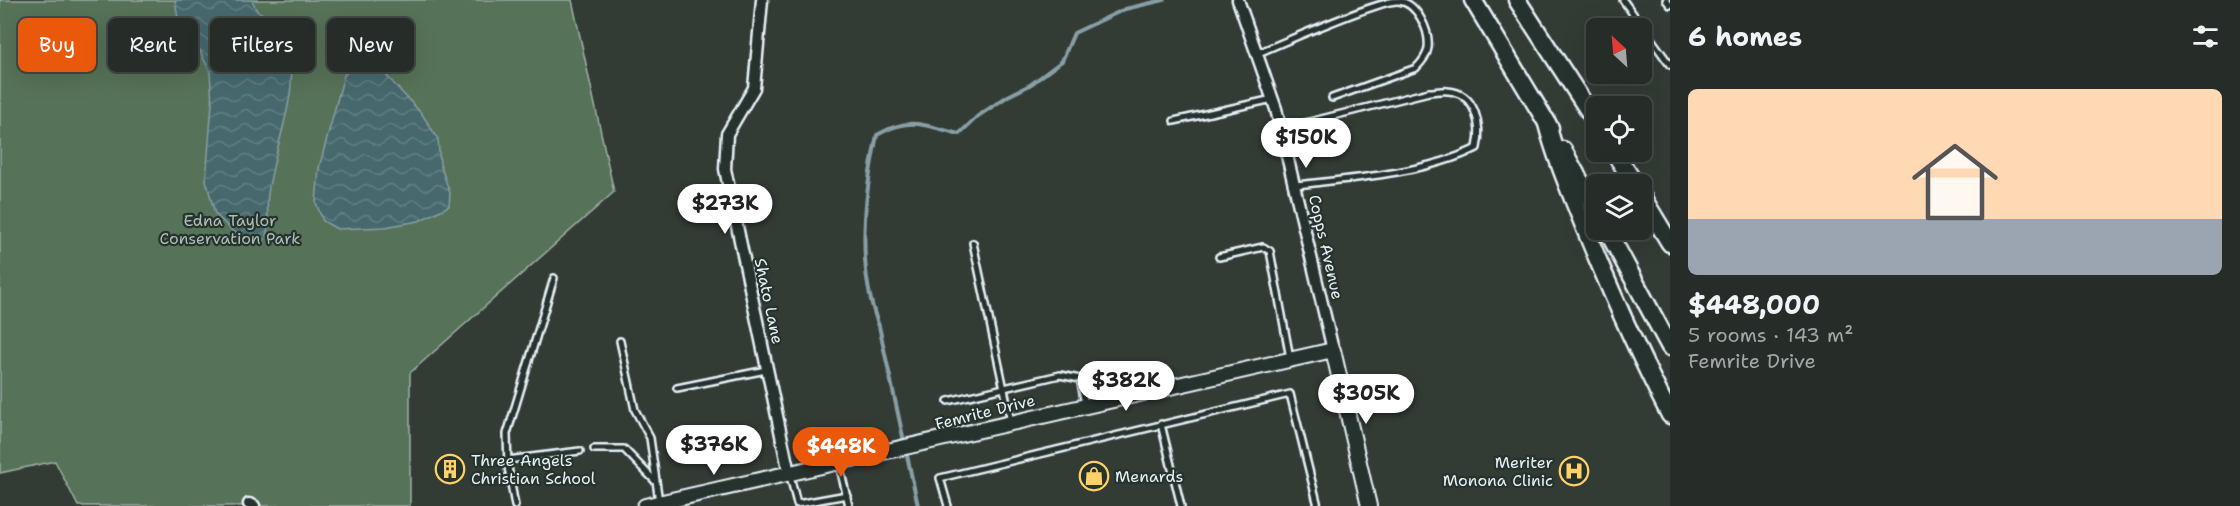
<!DOCTYPE html>
<meta charset="utf-8">
<style>
body{margin:0;font-family:"Shantell Sans",sans-serif;background:#323834;color:#f1f3f6;height:100vh;display:flex;flex-direction:column;font-size:22px;white-space:nowrap}
*{box-sizing:border-box;margin:0}
p{font-size:20px;color:#a4a7a8}
.icon{flex:none;width:33px;height:33px;fill:none;stroke:currentColor;stroke-width:2;stroke-linecap:round;stroke-linejoin:round}
.map{position:relative;flex:1;overflow:hidden}
.panel{display:flex;flex-direction:column;background:#262c28;width:570px}
.panel>*{flex:none}
.banner{position:absolute;left:18px;top:18px;width:570px;height:54px;display:flex;gap:12px}
.needle{width:39px;rotate:334deg}
.fabs{position:absolute;left:1586px;top:18px;display:grid;gap:12px}
.fabs a{display:grid;place-items:center;width:66px;height:66px;border-radius:9px;background:#262c28;box-shadow:0 6px 24px #0002,0 0 0 2px #424845;font-size:30px}
.price{position:absolute;translate:-50% -51px;padding:0 14px;border-radius:21px;background:#fff;color:#222;font-size:20px;line-height:39px;filter:drop-shadow(0 2px 3px #0008)}
.price::after{content:'';position:absolute;left:50%;top:36px;width:18px;height:14px;margin-left:-9px;background:inherit;clip-path:polygon(0 0,100% 0,50% 100%)}
.price.selected{background:#ea580c;color:#fff}
ul{padding:0;list-style:none}
li{display:grid;align-content:center;gap:12px;height:318px;padding:0 18px}
li+li{border-top:2px solid #424845}
li span{display:grid;place-items:center;height:186px;border-radius:9px;color:#555}
li>.icon{margin-inline-start:auto}
span .icon{width:108px;height:108px;fill:#fffc;stroke-width:1}
li b{font-size:26px}
h2{display:flex;justify-content:space-between;align-items:center;height:72px;padding:0 18px;font-size:26px}
.tag{padding:0 21px;border-radius:9px;background:#262c28;box-shadow:0 6px 24px #0002,0 0 0 2px #424845;font-size:21px;line-height:54px}
.tag.selected{background:#ea580c;color:#fff}
main{display:flex;flex:1;min-height:0}
.map>svg:first-child{display:block}
.green{fill:#577259;stroke:#a0b2a8;stroke-width:1.5}
.water{fill:url(#water-waves);stroke:#879fa5;stroke-width:1.5}
.lines{fill:none;stroke-linecap:round;stroke-linejoin:round}
.stream{stroke:#879fa5;stroke-width:4}
.service-casing{stroke:#e8f1f8;stroke-width:10}
.minor-casing{stroke:#e8f1f8;stroke-width:15}
.tertiary-casing{stroke:#e8f1f8;stroke-width:18}
.primary-casing{stroke:#e8f1f8;stroke-width:21}
.service{stroke:#26332d;stroke-width:5}
.minor{stroke:#26332d;stroke-width:10}
.tertiary{stroke:#26332d;stroke-width:14}
.primary{stroke:#26332d;stroke-width:16}
.labels{text-anchor:middle;dominant-baseline:central;stroke-width:4.5;stroke-linejoin:round;paint-order:stroke}
.park-label{font-size:16px;fill:#aebeb8;stroke:#26332d}
.street-label{font-size:16px;fill:#e8f1f8;stroke:#26332d}
.poi-label{font-size:16px;fill:#e8f1f8;stroke:#26332d;text-anchor:start}
</style>
<main>
<div class="map">
<svg width="1670" height="506" viewBox="0 0 1670 506">
<defs>
<pattern id="water-waves" width="16" height="10" patternUnits="userSpaceOnUse" patternTransform="scale(1.5)"><rect width="16" height="10" fill="#47696d"/><path d="M0 5q4-4 8 0t8 0" fill="none" stroke="#627f83"/></pattern>
</defs>
<rect width="100%" height="100%" fill="#333b35"/>
<filter id="ink" filterUnits="userSpaceOnUse"><feTurbulence type="fractalNoise" baseFrequency=".0167" numOctaves="2"/><feDisplacementMap in="SourceGraphic" scale="12" xChannelSelector="R" yChannelSelector="G"/><feConvolveMatrix kernelMatrix="1 2 1 2 8 2 1 2 1" color-interpolation-filters="sRGB"/></filter>
<g filter="url(#ink)">
<!-- green -->
<path class="green" d="M0 0H572L614 192 410 373V506H78L55 461 0 473Z"/>
<!-- water -->
<g class="water">
<path d="M175 0H252L257 11 283 25C306 89 276 133 268 194 265 216 273 219 263 244L234 232 215 214 206 180 212 103 210 72 191 32 179 25Z"/>
<path d="M361 61 372 62 382 71 422 114 438 139 440 164 450 193 449 206 419 221 385 227 337 229 323 221 316 203 319 168 344 75Z"/>
</g>
<g class="lines">
<!-- stream -->
<path class="stream" d="M918 506 879 326C856 267 864 196 877 135 911 116 923 125 959 134L978 116 1008 96 1030 85 1062 61 1074 33 1125 9 1164 0"/>
<!-- service casing -->
<g class="service-casing">
<g id="service">
<path d="M1623 0 1670 65"/>
<path d="M1666 0 1670 5"/>
<path d="M1258 53C1282 43 1379 0 1398 1 1417 2 1430 31 1428 48 1427 56 1422 62 1416 68L1332 98"/>
<path d="M1174 121 1273 99"/>
<path d="M1281 129 1429 92C1435 92 1442 90 1448 91 1476 93 1482 126 1477 148 1427 173 1351 179 1295 185"/>
<path d="M973 243 1011 422"/>
<path d="M1219 257 1263 247 1270 251 1290 358"/>
<path d="M620 341 635 410 650 438 659 502"/>
<path d="M1080 379 1085 404"/>
<path d="M677 388 766 370"/>
<path d="M948 401 1060 375 1080 379 1129 367 1136 394"/>
<path d="M1161 424 1181 506"/>
<path d="M594 449H624L656 482"/>
<path d="M507 460 580 451"/>
<path d="M839 464 849 506"/>
<path d="M790 476 797 504 847 495"/>
<path d="M515 506 508 467 507 434 554 278"/>
<path d="M948 506 940 478 1290 394 1318 506"/>
</g>
</g>
<!-- minor casing -->
<g class="minor-casing">
<g id="minor">
<path d="M762 0 754 88 727 134 725 169 789 473"/>
<path d="M1238 0 1276 109 1333 350"/>
<path d="M249 504 254 506"/>
</g>
</g>
<!-- tertiary casing -->
<g class="tertiary-casing">
<path id="tertiary" d="M645 506 1333 350 1369 506"/>
</g>
<!-- primary casing -->
<g class="primary-casing">
<g id="primary">
<path d="M1473 0 1550 128"/>
<path d="M1517 0 1596 122"/>
<path d="M1546 120C1556 160 1573 198 1588 236 1613 297 1640 357 1670 415"/>
<path d="M1563 150 1596 210"/>
<path d="M1614 152 1635 184"/>
<path d="M1641 195 1670 243"/>
<path d="M1607 230 1670 347"/>
</g>
</g>
<!-- service -->
<use href="#service" class="service"/>
<!-- minor -->
<use href="#minor" class="minor"/>
<!-- tertiary -->
<use href="#tertiary" class="tertiary"/>
<!-- primary -->
<use href="#primary" class="primary"/>
</g>
</g>
<!-- icons -->
<defs>
<g id="building-ring" transform="scale(1.5)"><circle r="9.5" fill="#26332d" stroke="#ffd166" stroke-width="1.5"/><path d="M-4-6H4V6H1V3H-1V6H-4ZM-2.5-4.3h1.7v1.8h-1.7ZM.8-4.3h1.7v1.8H.8ZM-2.5-1h1.7V.8h-1.7ZM.8-1h1.7V.8H.8Z" fill="#ffd166"/></g>
<g id="hospital-ring" transform="scale(1.5)"><circle r="9.5" fill="#26332d" stroke="#ffd166" stroke-width="1.5"/><path d="M-5-5h3v3.5h4V-5h3V5h-3V1.5h-4V5h-3Z" fill="#ffd166"/></g>
<g id="shop-ring" transform="scale(1.5)"><circle r="9.5" fill="#26332d" stroke="#ffd166" stroke-width="1.5"/><path d="M-5-2.5h2.3a2.7 3.5 0 0 1 5.4 0H5L5.5 6h-11ZM-1.5-2.5h3a1.5 2.3 0 0 0-3 0Z" fill="#ffd166"/></g>
</defs>
<g fill-rule="evenodd">
<use href="#building-ring" x="450" y="469"/>
<use href="#hospital-ring" x="1574" y="471"/>
<use href="#shop-ring" x="1094" y="476"/>
</g>
<g class="labels">
<!-- park labels -->
<g class="park-label">
<text x="230" y="220">Edna Taylor<tspan x="230" dy="18">Conservation Park</tspan></text>
</g>
<!-- street labels -->
<g class="street-label">
<text transform="translate(1326 247) rotate(77)">Copps Avenue</text>
<text transform="translate(769 301) rotate(78)">Shato Lane</text>
<text transform="translate(985 412) rotate(-14)">Femrite Drive</text>
</g>
<!-- poi labels -->
<g class="poi-label">
<text x="471" y="460">Three Angels<tspan x="471" dy="18">Christian School</tspan></text>
<text x="1553" y="462" text-anchor="end">Meriter<tspan x="1553" dy="18">Monona Clinic</tspan></text>
<text x="1115" y="476">Menards</text>
</g>
</g>
</svg>
<div class="fabs">
<a><svg class="needle" viewBox="-14 -14 28 28"><path d="M0-13l5 13h-10z" fill="#e53935"/><path d="M0 13l5-13h-10z" fill="#a4a7a8"/></svg></a>
<a><svg class="icon" aria-label="locate" viewBox="0 0 24 24"><circle cx="12" cy="12" r="6"/><path d="M12 2v4M12 18v4M2 12h4M18 12h4"/></svg></a>
<a><svg class="icon" aria-label="layers" viewBox="0 0 24 24"><path d="M12 4l9 5-9 5-9-5zM3 14l9 5 9-5"/></svg></a>
</div>
<b class="price" style="left:1306px;top:169px">$150K</b>
<b class="price" style="left:725px;top:235px">$273K</b>
<b class="price" style="left:1126px;top:412px">$382K</b>
<b class="price" style="left:1366px;top:425px">$305K</b>
<b class="price" style="left:714px;top:476px">$376K</b>
<b class="price selected" style="left:841px;top:478px">$448K</b>
<div class="banner">
<a class="tag selected">Buy</a>
<a class="tag">Rent</a>
<a class="tag">Filters</a>
<a class="tag">New</a>
</div>
</div>
<section class="panel">
<h2>6 homes<svg class="icon" aria-label="filters" viewBox="0 0 24 24"><path d="M4 7h16M4 17h16"/><circle cx="9" cy="7" r="2"/><circle cx="15" cy="17" r="2"/></svg></h2>
<ul>
<li><span style="background:linear-gradient(#ffd9b3 70%,#9aa5b1 0)"><svg class="icon" aria-label="home" viewBox="0 0 24 24"><path d="M3 11l9-7 9 7M6 9v11h12V9"/></svg></span><div><b>$448,000</b><p>5 rooms · 143 m²</p><p>Femrite Drive</p></div></li>
</ul>
</section>
</main>
